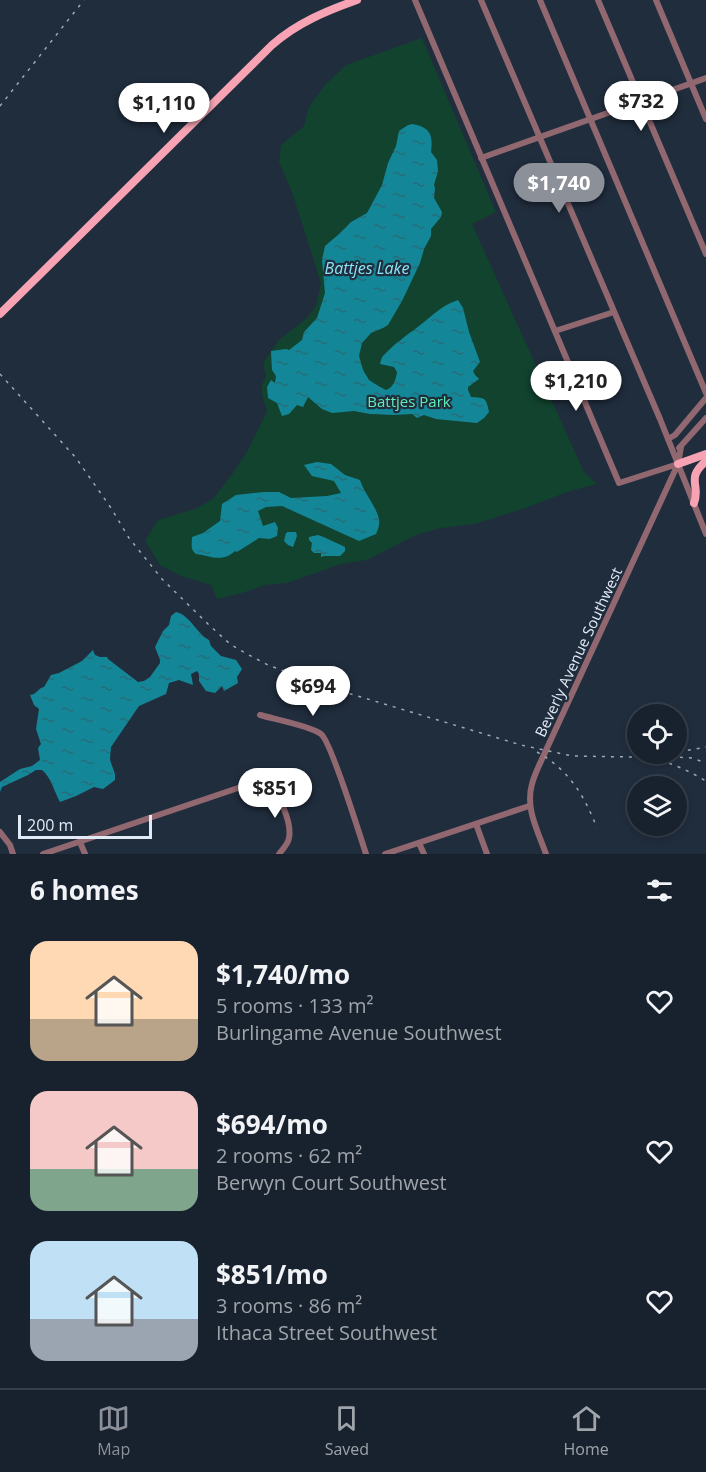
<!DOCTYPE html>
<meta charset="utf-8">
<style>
body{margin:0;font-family:"Open Sans",sans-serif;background:#212a36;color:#f1f3f6;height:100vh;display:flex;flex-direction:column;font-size:22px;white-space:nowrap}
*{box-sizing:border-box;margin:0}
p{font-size:20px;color:#9fa4aa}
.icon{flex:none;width:33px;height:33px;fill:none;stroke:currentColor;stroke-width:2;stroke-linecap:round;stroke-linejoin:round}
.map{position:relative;height:854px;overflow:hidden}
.side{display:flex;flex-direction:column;background:#18222e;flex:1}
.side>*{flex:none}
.tools{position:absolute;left:627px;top:704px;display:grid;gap:12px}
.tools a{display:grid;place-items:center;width:60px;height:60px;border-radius:50%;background:#18222e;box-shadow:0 3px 9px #0003,0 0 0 2px #363f4a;font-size:30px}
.scale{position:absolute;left:18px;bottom:15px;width:134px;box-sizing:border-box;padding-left:6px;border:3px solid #e1eaf5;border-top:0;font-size:16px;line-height:21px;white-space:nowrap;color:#e1eaf5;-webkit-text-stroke:4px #202d3d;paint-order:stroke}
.price{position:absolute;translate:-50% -51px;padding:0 14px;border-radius:21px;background:#fff;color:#222;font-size:20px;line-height:39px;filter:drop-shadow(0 2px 3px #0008)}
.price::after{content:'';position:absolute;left:50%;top:36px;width:18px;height:14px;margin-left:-9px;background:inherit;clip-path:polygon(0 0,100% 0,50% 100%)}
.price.current{background:#8c9099;color:#fff}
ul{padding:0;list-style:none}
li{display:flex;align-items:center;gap:18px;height:150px;padding:0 30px}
li span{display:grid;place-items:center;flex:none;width:168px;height:120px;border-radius:18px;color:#555}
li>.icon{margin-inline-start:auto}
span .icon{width:72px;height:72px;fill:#fffc;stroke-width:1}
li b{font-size:26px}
h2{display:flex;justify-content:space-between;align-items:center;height:72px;padding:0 30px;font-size:26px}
.menu{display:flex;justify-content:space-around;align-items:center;height:84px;border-top:2px solid #363f4a;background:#18222e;font-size:16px;color:#9fa4aa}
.menu a{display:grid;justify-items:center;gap:3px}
.menu .current{color:#8c9099}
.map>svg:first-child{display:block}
.park{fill:#11432f}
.water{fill:url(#water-ripples)}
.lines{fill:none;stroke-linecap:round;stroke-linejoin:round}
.minor{stroke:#926870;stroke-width:6}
.major{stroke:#f7a3b4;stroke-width:8}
.rail{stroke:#9fa9b6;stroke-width:1.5;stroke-dasharray:3 6;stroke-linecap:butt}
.labels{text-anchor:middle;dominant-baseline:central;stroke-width:4.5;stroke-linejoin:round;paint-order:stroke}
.park-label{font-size:15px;fill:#60eeb3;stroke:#202d3d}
.street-label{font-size:15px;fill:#e1eaf5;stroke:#202d3d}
.water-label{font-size:16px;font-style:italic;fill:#8ae5f6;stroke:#202d3d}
</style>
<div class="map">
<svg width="706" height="854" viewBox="0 0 706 854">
<defs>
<pattern id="water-ripples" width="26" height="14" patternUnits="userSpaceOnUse" patternTransform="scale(1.5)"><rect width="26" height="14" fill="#138798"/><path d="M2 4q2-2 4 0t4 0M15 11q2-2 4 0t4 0" fill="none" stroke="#276d79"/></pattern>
</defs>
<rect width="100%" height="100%" fill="#202d3d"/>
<!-- park -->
<path class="park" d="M422 38 496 212 472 224 584 472 597 484 570 491 528 507 475 524 440 528 416 535 367 560 341 564 287 583 265 585 242 593 217 599 211 585 181 576 160 565 145 541 158 520 195 509 213 499 233 473 248 450 267 411C263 398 258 389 266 376L263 363 279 340 307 318 316 306 321 283 292 192 279 162 281 145 304 126 309 107 325 85 346 65Z"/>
<!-- water -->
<g class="water">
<path d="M413 124C431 128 433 135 431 152L437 160 438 171 434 185 435 188 434 198 442 212 441 217 431 229V236L424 249 420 263 402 301 388 325 383 328 371 333 362 343 359 356 363 370 369 380C374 383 379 387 386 390 394 387 396 379 397 372L394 367 380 364C381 361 381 358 383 356 394 344 407 335 419 326 432 316 442 305 458 300L463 308 469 332 480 362 473 371 475 375 479 379 468 387V390L471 397C485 398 486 397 489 412L484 418 477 423 436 419 424 415 417 418 412 414 394 415 370 414 354 411 332 413 322 409 308 397 303 407 297 405 289 414 282 416 277 403 268 398 267 387 271 380 275 383 276 376 272 370 271 351 286 349 289 350 302 340 304 332 317 318 325 293 322 260 325 246 338 235 351 222 367 213 382 185 388 163 396 146 399 131 408 125Z"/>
<path d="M317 462 331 464 345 475 360 480C364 493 376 506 379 519 380 524 378 529 376 534L359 541 282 506 266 507 258 511 263 526 275 522 278 528 277 536 270 539 259 538 237 552 235 551C222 563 211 556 196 554 190 549 192 545 192 537L203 533 220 521 222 504 236 495 264 492H279L291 498 327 496 341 493 334 481 312 476 304 465Z"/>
<path d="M288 532H296L297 536 293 547 288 545 284 541 286 533Z"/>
<path d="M318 535C327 538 336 543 345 547V551L340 556H324L321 557V553H314L311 550 312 543 309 540V537Z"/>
<path d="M176 612C190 615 196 633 209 640L211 646 221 656 236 660 242 669 237 677 238 683 224 691 222 686 215 693 206 691 199 681V674L197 671 191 674 193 685 179 680 169 683 166 694 139 706 111 747 110 760 115 774V780L103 789 94 787 76 796 60 802C54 791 51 777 42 770H36L28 775 2 787 0 792V782L20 769 32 766 40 760 38 748 41 744 36 729 39 709 34 705 30 695 34 694 41 688 44 687 51 675 59 673 82 661 93 650 95 655 100 657H107L108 659 138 682 144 681 150 677 160 663V660L155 647 163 631 169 625 171 616Z"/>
</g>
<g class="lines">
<!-- minor -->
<g class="minor">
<path d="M415 0 619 483 678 464"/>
<path d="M481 0 660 419 706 534"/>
<path d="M540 0 706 393"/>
<path d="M598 0 706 254"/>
<path d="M656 0 706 119"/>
<path d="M481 158 706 78"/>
<path d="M555 331 614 312"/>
<path d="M668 439 675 435 706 398"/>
<path d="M679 448 706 418"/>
<path d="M260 715C274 719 311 726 321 734 331 741 360 836 366 854"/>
<path d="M476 824 487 854"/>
<path d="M0 832 10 845 13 854"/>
<path d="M80 842 85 854"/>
<path d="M419 843 424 854"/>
<path d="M43 854 238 788C246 786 257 782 265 784 279 789 292 824 289 838 288 844 283 849 279 854"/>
<path d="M385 854 529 806"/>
<path d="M546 854C538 831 525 809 532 784 535 772 542 760 547 748L678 464 681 447"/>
</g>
<!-- major -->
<g class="major">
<path d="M0 314 272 45C297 23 326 11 357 0"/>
<path d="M678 464 706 454"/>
<path d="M694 503C701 485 685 479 706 461"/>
</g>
<!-- rail -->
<g class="rail">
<path d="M0 106 84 0"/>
<path d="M0 374 76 458 111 508 129 538 162 579 208 624 230 644 247 654 268 665 321 685 521 745 572 756 631 757 670 753"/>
<path d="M537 752C569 770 584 795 597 828"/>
<path d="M679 752 706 747"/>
<path d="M662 756 692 758 706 763"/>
<path d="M652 758C672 763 689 771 706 781"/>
</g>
</g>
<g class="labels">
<!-- park labels -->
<g class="park-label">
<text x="409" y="401">Battjes Park</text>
</g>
<!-- street labels -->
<g class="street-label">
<text transform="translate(578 652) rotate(-65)">Beverly Avenue Southwest</text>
</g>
<!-- water labels -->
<g class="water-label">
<text x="367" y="268">Battjes Lake</text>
</g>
</g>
</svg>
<div class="tools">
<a><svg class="icon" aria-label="locate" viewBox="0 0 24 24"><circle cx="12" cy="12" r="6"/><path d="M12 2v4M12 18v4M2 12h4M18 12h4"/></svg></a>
<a><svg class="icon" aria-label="layers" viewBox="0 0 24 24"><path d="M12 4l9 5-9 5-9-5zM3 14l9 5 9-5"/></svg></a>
</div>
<div class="scale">200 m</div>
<b class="price" style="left:641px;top:132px">$732</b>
<b class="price" style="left:164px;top:134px">$1,110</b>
<b class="price current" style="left:559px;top:214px">$1,740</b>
<b class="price" style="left:576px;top:412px">$1,210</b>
<b class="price" style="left:313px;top:717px">$694</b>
<b class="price" style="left:275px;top:819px">$851</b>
</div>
<section class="side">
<h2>6 homes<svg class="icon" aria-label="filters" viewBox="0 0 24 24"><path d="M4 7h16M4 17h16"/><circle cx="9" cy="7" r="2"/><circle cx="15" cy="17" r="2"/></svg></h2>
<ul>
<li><span style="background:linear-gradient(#ffd9b3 65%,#b9a48a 0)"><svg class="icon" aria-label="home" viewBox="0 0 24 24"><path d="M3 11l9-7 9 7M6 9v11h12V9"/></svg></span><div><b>$1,740/mo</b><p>5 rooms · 133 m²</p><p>Burlingame Avenue Southwest</p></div><svg class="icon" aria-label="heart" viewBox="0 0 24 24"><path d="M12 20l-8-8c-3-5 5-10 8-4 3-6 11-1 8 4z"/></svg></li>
<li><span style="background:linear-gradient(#f6c9c9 65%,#7fa58c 0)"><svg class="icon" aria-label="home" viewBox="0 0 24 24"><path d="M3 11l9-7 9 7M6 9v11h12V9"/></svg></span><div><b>$694/mo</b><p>2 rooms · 62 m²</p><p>Berwyn Court Southwest</p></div><svg class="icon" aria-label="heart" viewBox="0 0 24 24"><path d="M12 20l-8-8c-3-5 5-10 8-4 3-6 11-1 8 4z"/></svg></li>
<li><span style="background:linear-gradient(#bfe0f5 65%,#9aa5b1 0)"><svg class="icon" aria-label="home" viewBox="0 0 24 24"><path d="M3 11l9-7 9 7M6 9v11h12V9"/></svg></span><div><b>$851/mo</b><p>3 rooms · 86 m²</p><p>Ithaca Street Southwest</p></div><svg class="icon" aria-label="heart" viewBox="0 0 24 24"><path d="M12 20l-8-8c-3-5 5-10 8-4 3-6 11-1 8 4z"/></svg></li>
</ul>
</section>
<nav class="menu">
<a class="current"><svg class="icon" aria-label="map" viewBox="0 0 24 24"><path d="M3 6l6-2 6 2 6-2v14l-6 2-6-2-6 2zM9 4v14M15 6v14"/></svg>Map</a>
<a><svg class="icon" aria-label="saved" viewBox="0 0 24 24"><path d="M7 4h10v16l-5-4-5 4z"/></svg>Saved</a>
<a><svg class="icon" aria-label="home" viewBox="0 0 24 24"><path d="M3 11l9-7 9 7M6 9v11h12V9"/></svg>Home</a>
</nav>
